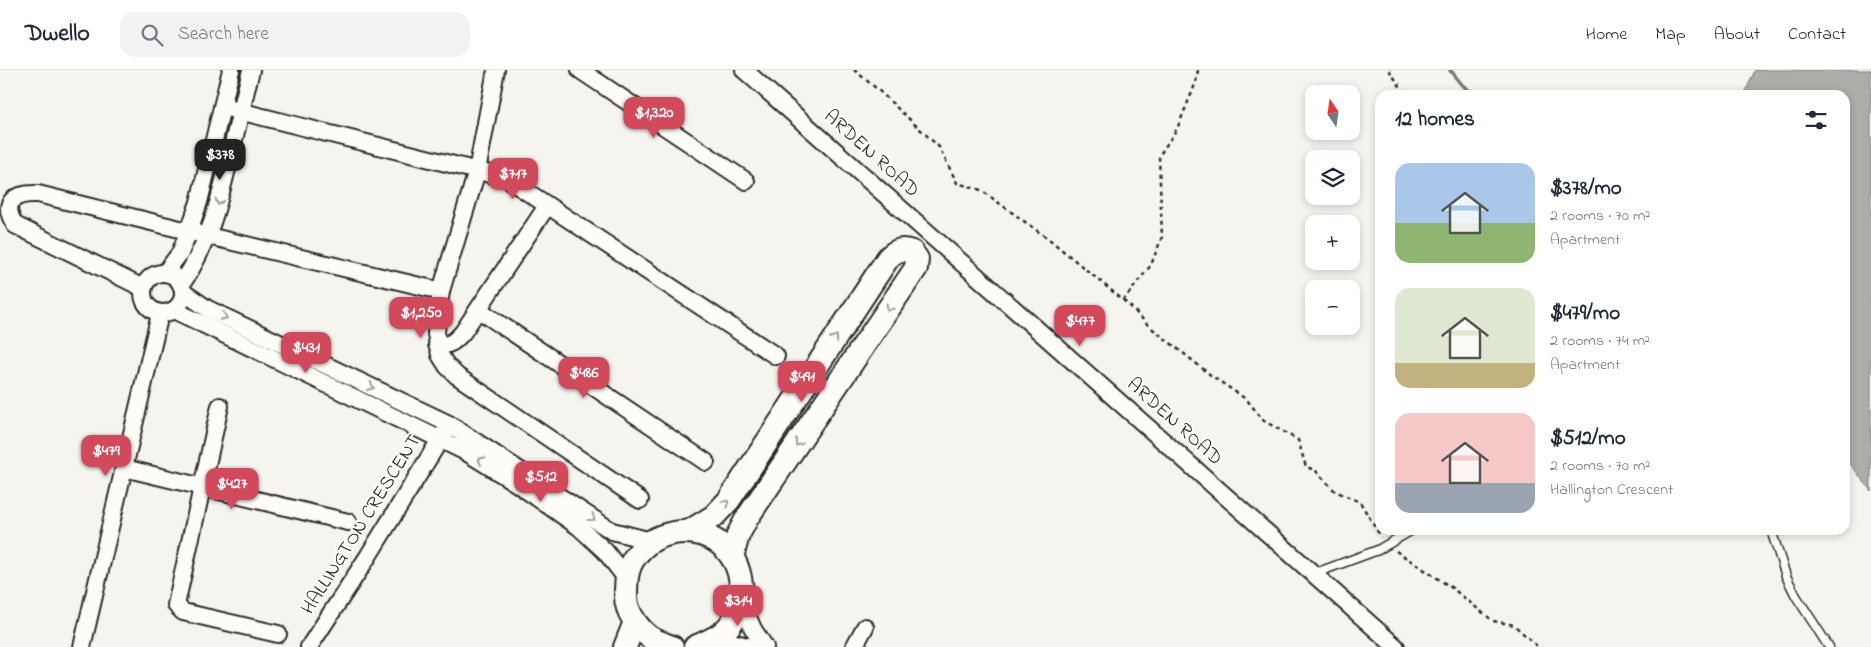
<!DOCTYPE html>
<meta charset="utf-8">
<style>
body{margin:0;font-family:"Indie Flower",sans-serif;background:#f2f2f3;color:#1f2937;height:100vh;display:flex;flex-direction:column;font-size:19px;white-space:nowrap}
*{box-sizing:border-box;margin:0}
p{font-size:16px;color:#747a83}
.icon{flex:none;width:28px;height:28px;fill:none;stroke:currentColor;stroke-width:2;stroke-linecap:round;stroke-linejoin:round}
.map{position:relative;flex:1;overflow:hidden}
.details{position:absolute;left:1375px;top:20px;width:475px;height:445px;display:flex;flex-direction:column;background:#fff;border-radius:15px;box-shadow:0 2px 8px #0003}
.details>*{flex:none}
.needle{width:32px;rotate:347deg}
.fabs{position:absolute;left:1305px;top:15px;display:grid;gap:10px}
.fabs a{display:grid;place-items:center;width:55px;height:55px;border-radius:10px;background:#fff;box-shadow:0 2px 8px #0003;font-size:25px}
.price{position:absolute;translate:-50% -42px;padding:0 11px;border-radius:10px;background:#d1495b;color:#fff;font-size:16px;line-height:32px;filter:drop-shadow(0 1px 2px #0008)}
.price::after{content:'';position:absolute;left:50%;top:30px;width:15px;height:11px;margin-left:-8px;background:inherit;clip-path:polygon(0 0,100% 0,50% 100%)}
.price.active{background:#222;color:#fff}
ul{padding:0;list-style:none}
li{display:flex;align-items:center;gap:15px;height:125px;padding:0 20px}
li span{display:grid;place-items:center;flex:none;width:140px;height:100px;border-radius:15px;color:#555}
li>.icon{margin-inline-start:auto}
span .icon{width:60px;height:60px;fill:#fffc;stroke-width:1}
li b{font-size:21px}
h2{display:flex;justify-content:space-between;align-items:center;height:60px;padding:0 20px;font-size:21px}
header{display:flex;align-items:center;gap:30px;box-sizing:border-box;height:70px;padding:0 25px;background:#fff;border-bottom:1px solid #e0e1e3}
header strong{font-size:24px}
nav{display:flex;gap:28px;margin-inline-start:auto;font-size:18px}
.search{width:350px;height:45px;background:#f2f2f3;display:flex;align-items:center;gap:12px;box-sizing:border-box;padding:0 18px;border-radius:15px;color:#747a83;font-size:19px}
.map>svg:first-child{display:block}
.water{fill:#adaca9;stroke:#797877}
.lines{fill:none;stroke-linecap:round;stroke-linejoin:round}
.stream{stroke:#797877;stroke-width:4}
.lane-casing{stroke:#2b2b2b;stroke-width:11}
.street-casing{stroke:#2b2b2b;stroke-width:20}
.secondary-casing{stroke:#2b2b2b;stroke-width:26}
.path{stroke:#2b2b2b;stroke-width:2.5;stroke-dasharray:4 4;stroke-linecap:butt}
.lane{stroke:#fdfcf7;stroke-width:8}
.street{stroke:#fdfcf7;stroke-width:16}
.secondary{stroke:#fdfcf7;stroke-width:22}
.oneway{stroke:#9e9e9b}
.labels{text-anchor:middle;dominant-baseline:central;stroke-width:4.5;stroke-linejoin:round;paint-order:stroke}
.street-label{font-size:20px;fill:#2b2b2b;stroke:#fdfcf7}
</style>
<header>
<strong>Dwello</strong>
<div class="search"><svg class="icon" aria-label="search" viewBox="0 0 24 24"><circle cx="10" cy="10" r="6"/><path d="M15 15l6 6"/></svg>Search here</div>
<nav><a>Home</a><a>Map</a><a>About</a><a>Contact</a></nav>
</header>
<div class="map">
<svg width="1871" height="577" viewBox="0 0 1871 577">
<rect width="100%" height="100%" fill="#f5f4ef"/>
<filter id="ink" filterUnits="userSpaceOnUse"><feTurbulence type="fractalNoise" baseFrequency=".02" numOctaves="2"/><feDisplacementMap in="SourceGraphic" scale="10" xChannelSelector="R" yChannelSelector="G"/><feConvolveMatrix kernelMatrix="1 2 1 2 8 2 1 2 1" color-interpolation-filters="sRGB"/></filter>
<g filter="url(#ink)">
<!-- water -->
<path class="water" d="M1755 0H1871V421L1845 387V25H1744Z"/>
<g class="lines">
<!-- stream -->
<path class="stream" d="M1450 0 1462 15 1475 25"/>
<!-- lane casing -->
<g class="lane-casing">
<g id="lane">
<path d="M1771 460 1786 506 1796 526 1829 577"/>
<path d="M1313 504 1378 480 1412 460"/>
</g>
</g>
<!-- street casing -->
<g class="street-casing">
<g id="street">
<path d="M496 0 477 101 441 221 437 249 436 264 440 285 447 296 457 306 640 430"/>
<path d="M580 0 746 111"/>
<path d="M744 0 1396 577"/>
<path d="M223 37 506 108 776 286"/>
<circle cx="163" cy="223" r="20"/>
<path d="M165 203 180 183 189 161 199 132 231 0"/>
<path d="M181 215C209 174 219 133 230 86 237 58 244 29 251 0"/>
<path d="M143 218 15 155C0 131 16 123 38 124L208 166 441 221"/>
<path d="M183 222 208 239 449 354 612 461 651 471"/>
<path d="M174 240 466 382 516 413 579 457 605 481 626 508"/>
<path d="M479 240 706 392"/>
<path d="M437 275C450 276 454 272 463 262L547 136"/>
<path d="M220 336 176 535 183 542 278 564"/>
<path d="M124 398 348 452"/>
<path d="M741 531 753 559 765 577"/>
<path d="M716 568 751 577"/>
<path d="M82 577 160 244"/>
<path d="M309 577 367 488 446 360"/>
<path d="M854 577 865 557"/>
</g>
</g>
<!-- secondary casing -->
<g class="secondary-casing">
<g id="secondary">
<path d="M688 462 714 446 729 430 888 188C896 180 902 178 912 182L917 189 916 198 747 448 738 465 732 487"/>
<path d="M625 577 635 552"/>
<path d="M672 577C665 574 657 572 651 568 639 560 626 542 626 527 626 513 626 499 635 487 652 462 690 454 716 471 742 488 749 526 732 552 724 565 709 571 695 577"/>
</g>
</g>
<!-- path -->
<g class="path">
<path d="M854 0 876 18 939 77 957 113 981 120 1050 170 1129 235 1149 256 1212 306 1247 330 1264 351 1298 370 1306 397 1315 400 1335 421 1360 432 1381 467"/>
<path d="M1389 0 1406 25"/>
<path d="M1123 231 1151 195 1162 167 1159 86 1177 59 1196 12 1198 0"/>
<path d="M1396 481 1452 518 1493 551 1514 555 1538 577"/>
</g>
<!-- lane -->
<use href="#lane" class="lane"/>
<!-- street -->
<use href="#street" class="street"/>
<!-- secondary -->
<use href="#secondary" class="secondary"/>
</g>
<!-- one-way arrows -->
<defs><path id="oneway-chevron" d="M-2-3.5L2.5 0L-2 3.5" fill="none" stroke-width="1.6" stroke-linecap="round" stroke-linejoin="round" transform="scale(1.25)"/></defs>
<g class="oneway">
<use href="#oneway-chevron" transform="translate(219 132) rotate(105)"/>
<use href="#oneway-chevron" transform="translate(889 238) rotate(124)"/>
<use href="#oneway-chevron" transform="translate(224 247) rotate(25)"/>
<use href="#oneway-chevron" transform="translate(835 268) rotate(-57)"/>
<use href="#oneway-chevron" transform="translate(371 317) rotate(25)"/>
<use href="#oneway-chevron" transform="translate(798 373) rotate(124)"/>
<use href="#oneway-chevron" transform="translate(481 390) rotate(-149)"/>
<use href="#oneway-chevron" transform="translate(726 433) rotate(-49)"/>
<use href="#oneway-chevron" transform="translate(592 448) rotate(36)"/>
</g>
</g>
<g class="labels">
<!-- street labels -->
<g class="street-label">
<text transform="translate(871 84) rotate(42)">ARDEN ROAD</text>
<text transform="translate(1174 352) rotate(42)">ARDEN ROAD</text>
<text transform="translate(362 455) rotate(-58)">HALLINGTON CRESCENT</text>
</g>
</g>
</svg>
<div class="fabs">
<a><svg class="needle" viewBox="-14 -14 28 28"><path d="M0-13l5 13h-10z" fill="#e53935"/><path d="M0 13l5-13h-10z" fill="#747a83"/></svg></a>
<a><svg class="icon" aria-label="layers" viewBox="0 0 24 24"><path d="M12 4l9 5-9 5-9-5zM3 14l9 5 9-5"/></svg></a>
<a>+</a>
<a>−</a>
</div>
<b class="price" style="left:654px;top:69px">$1,320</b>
<b class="price active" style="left:220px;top:111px">$378</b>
<b class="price" style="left:513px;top:130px">$717</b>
<b class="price" style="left:421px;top:269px">$1,250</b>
<b class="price" style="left:1080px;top:277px">$477</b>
<b class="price" style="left:306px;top:304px">$431</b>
<b class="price" style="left:584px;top:329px">$486</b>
<b class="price" style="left:802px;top:333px">$491</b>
<b class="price" style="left:106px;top:407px">$479</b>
<b class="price" style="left:541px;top:433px">$512</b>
<b class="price" style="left:232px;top:440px">$427</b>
<b class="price" style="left:738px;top:557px">$314</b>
<section class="details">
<h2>12 homes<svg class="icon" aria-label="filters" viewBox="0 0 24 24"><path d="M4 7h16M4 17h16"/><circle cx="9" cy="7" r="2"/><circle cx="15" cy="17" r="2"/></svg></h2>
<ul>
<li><span style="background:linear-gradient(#a9c7e8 60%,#8fb573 0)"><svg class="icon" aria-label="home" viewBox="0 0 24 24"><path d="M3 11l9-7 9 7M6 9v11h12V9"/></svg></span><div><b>$378/mo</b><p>2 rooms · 70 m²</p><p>Apartment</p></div></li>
<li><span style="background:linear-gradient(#dfe7d0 75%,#c2b280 0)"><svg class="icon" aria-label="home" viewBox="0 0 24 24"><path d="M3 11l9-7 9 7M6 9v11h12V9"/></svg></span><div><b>$479/mo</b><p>2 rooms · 74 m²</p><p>Apartment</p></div></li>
<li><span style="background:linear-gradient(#f6c9c9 70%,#9aa5b1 0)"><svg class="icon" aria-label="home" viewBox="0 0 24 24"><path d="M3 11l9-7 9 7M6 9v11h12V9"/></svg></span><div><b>$512/mo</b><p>2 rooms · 70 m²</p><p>Hallington Crescent</p></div></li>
</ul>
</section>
</div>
